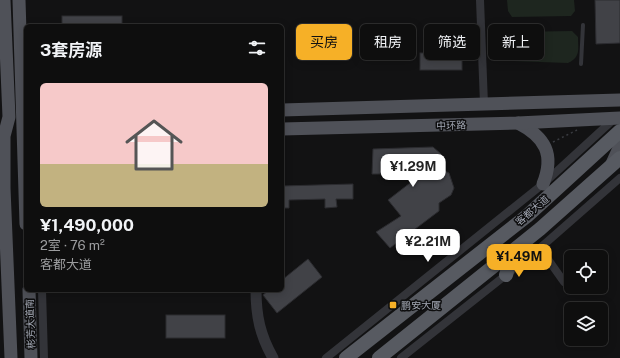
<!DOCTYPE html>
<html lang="zh">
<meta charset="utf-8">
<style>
body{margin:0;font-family:"Public Sans","Noto Sans SC",sans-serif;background:#1c1c1c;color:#f1f3f6;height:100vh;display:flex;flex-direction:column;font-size:15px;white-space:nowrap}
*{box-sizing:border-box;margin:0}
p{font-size:13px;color:#9b9c9e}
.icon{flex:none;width:22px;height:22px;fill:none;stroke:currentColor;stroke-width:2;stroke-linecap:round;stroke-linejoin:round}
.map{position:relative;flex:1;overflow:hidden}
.sheet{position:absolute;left:24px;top:24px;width:260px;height:268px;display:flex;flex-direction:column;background:#0e0e0e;border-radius:6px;box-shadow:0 2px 10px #0003,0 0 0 1px #2e2e2e}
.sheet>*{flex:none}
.banner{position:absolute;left:296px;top:24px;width:264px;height:36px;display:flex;gap:8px}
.fabs{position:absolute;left:564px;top:250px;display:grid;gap:8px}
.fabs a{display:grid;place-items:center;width:44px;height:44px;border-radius:6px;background:#0e0e0e;box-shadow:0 2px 10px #0003,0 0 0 1px #2e2e2e;font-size:20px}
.price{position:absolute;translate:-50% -34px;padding:0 9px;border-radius:8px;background:#fff;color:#222;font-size:13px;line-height:26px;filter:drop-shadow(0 1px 2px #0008)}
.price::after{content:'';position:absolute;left:50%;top:24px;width:12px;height:9px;margin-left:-6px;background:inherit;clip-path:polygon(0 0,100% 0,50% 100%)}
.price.on{background:#f6b027;color:#111}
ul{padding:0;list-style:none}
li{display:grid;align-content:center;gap:8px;height:212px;padding:0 16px}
li span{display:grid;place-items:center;height:124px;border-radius:6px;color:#555}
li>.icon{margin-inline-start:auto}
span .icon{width:72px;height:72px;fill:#fffc;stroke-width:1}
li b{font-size:17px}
h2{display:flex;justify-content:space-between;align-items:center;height:48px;padding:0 16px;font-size:17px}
.tag{padding:0 14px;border-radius:6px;background:#0e0e0e;box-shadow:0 2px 10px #0003,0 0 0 1px #2e2e2e;font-size:14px;line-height:36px}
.tag.on{background:#f6b027;color:#111}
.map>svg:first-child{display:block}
.green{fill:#1e261f}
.building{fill:#414247;stroke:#2c2c30}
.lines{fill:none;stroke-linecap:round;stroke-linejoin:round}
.path{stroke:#393b40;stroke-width:1.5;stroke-dasharray:2 3;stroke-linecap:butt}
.service{stroke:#333439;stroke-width:4}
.minor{stroke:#333439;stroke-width:8}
.tertiary{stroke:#333439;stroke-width:11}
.primary{stroke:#4f5158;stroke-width:13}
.trunk{stroke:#575a61;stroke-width:14}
.poi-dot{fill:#f6b027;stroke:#0d0d0e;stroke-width:1.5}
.labels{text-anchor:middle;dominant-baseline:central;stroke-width:3;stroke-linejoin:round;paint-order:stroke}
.street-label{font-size:10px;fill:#a3a8b4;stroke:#0d0d0e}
.poi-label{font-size:10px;fill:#a3a8b4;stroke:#0d0d0e;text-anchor:start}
</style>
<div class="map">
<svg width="620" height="358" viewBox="0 0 620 358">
<rect width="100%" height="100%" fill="#121213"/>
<!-- green -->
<g class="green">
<path d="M507 0H574L575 11 571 16 512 17 508 11Z"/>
<path d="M572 31 578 37C578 49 581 57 568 63L512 61C503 58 505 46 505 38L512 32Z"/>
</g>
<!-- building -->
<g class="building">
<path d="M595 0H620V43L596 44Z"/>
<rect x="62" y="16" width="60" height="10"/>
<rect x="420" y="53" width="42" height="17"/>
<path d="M433 147 441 154 443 170 449 173 454 188 451 195 439 203V211L390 248 376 232 401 216 388 200 410 183 408 176 405 174H372L373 149Z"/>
<path d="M353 184V199H336L337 207 325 208V199L289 200V208H282V186Z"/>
<path d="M308 259 322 277 277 313 263 295 269 290H282V280Z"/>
<rect x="166" y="315" width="59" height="23"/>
</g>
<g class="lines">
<!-- path -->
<path class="path" d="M553 142 577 130"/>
<!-- service -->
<path class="service" d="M581 64 583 25"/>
<!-- minor -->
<g class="minor">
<path d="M480 0 484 104"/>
<path d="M540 248 564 282"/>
<path d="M42 290 44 358"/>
<path d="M326 358 543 184 615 118"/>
<path d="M401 358 540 248 620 178"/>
</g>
<!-- tertiary -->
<path class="tertiary" d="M256 290C256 316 260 335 273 358"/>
<!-- primary -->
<g class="primary">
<path d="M4 0 9 117 4 136V188L11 358"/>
<path d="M19 0 26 224"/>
<path d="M282 110 620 100"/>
<path d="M518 123C545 137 555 154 543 184"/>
<path d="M282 129 518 123 620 118"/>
<path d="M611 166 620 146"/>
<path d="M29 290 31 358"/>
</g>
<!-- trunk -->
<g class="trunk">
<path d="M506 275 513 251"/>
<path d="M346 358 527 216 620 131"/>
<path d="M379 358 540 229 620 158"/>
</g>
</g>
<!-- markers -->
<rect class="poi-dot" x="389" y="301" width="8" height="8" rx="2"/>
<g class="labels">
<!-- street labels -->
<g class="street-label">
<text transform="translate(451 125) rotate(-2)">中环路</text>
<text transform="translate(532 210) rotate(-40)">客都大道</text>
<text transform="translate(30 324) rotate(-92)">彬芳大道南</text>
</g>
<!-- poi labels -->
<g class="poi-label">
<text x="401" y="305">鹏安大厦</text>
</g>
</g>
</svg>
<div class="fabs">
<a><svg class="icon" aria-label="locate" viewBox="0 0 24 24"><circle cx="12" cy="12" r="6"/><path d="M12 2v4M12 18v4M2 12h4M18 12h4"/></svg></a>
<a><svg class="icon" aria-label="layers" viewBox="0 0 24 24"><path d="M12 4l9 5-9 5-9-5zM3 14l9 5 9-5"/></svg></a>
</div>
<b class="price" style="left:413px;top:188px">¥1.29M</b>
<b class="price" style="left:428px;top:263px">¥2.21M</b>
<b class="price on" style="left:519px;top:278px">¥1.49M</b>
<div class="banner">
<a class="tag on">买房</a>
<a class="tag">租房</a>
<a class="tag">筛选</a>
<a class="tag">新上</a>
</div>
<section class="sheet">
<h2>3套房源<svg class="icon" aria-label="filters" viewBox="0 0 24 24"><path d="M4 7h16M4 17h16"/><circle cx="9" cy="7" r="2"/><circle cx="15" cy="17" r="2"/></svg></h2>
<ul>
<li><span style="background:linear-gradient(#f6c9c9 65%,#c2b280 0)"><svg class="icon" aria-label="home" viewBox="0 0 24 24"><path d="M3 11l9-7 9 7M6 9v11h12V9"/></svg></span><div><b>¥1,490,000</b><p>2室 · 76 m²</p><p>客都大道</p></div></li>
</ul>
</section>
</div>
